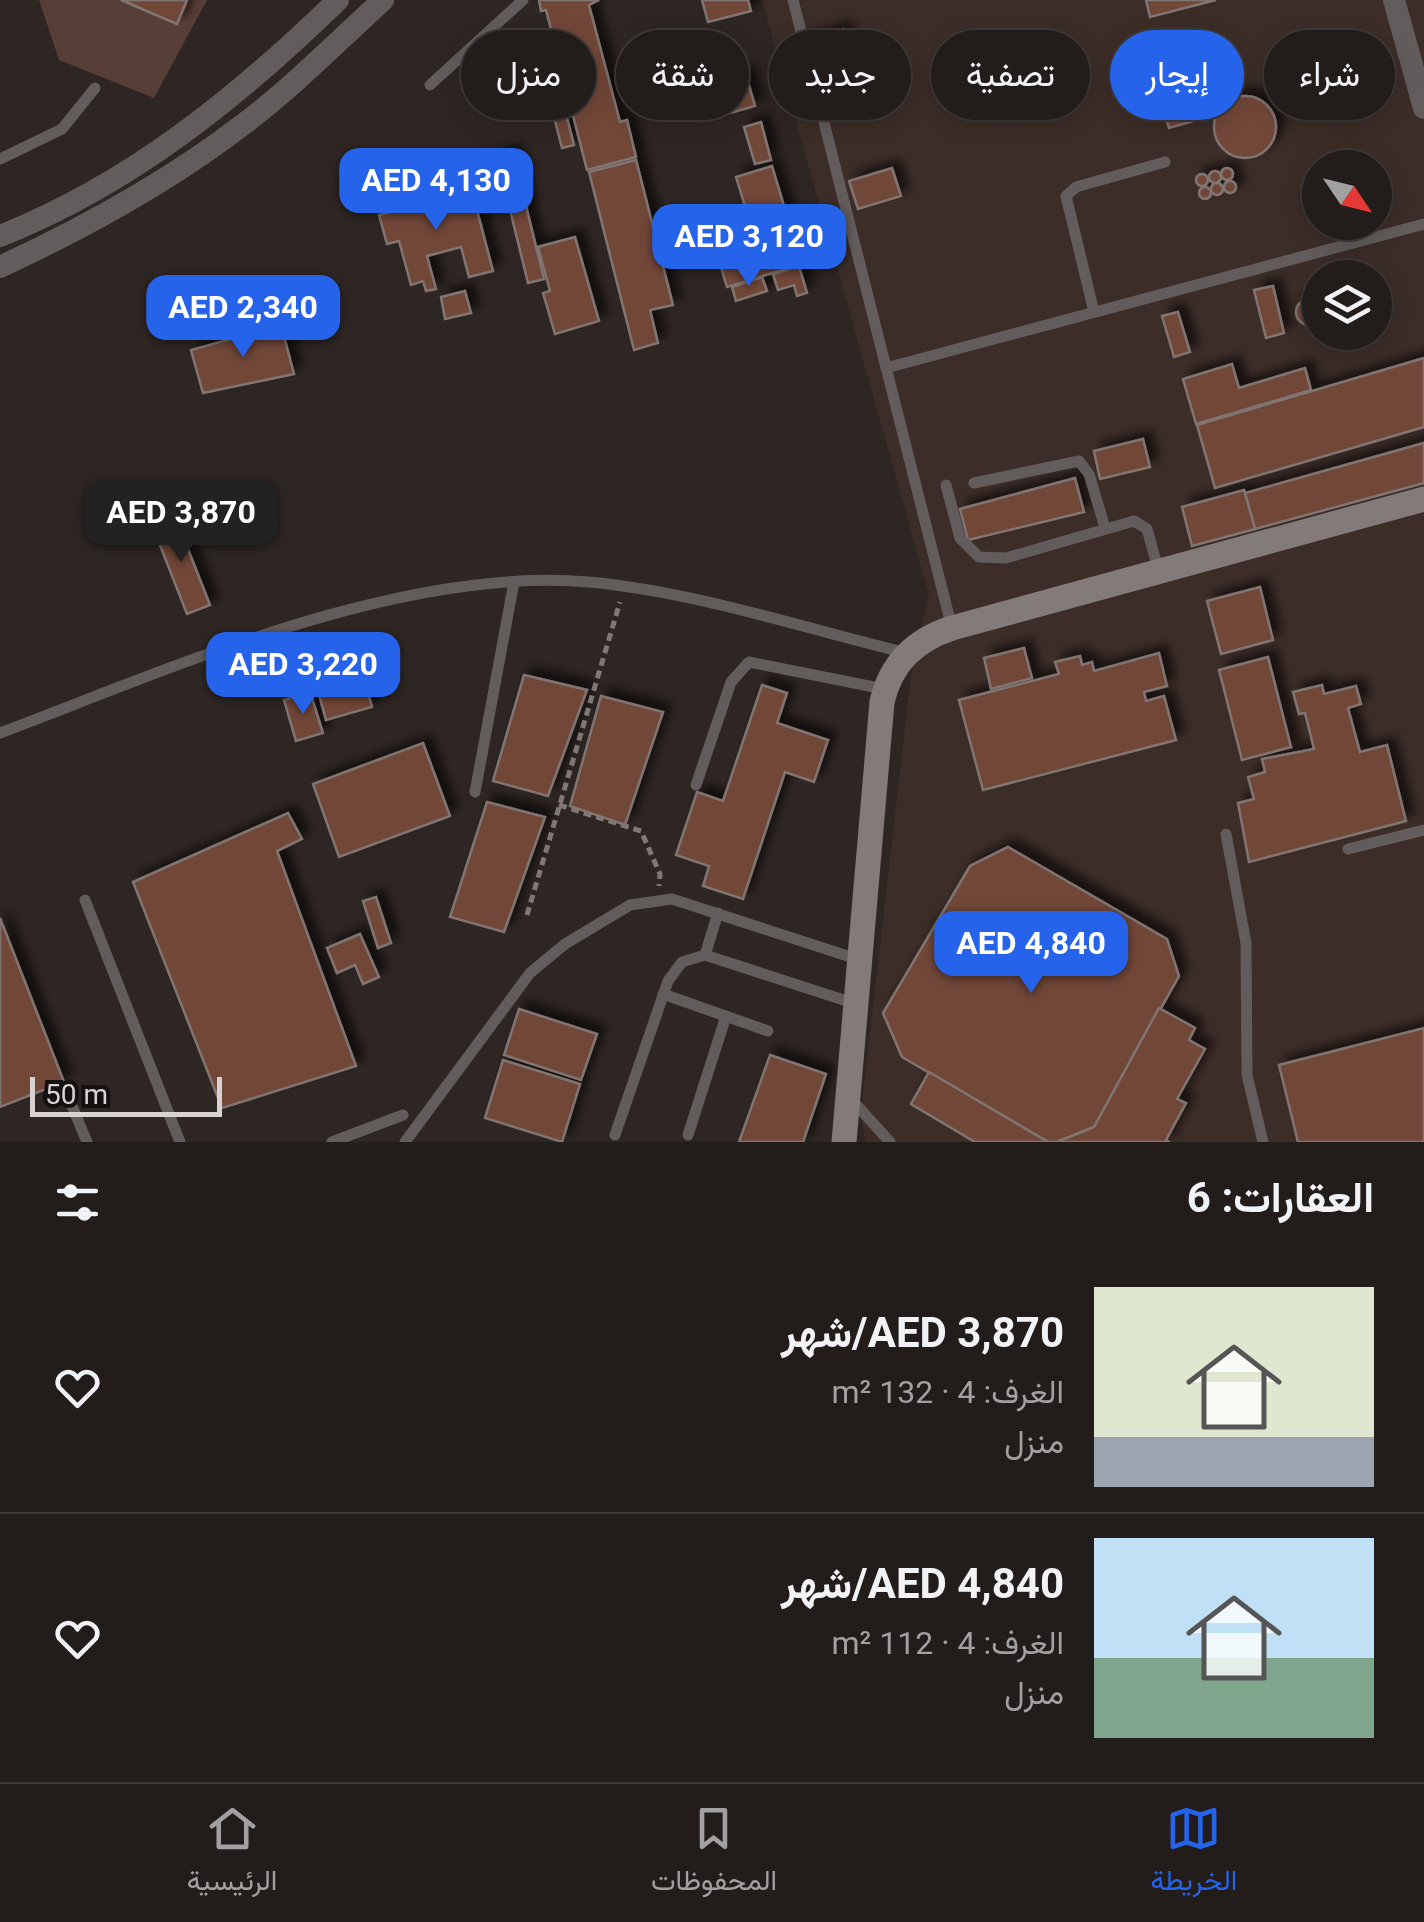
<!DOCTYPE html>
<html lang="ar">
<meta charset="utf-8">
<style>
body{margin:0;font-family:Roboto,Vazirmatn,sans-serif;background:#2a2523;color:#f1f3f6;direction:rtl;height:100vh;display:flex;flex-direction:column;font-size:38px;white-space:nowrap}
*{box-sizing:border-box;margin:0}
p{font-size:32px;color:#a2a1a2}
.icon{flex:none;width:55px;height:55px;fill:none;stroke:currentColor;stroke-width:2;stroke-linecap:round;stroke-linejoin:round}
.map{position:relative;height:1142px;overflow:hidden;direction:ltr}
.sheet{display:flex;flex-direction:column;background:#221c1a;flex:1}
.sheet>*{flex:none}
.top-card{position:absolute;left:30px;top:30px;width:1365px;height:90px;direction:rtl;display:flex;gap:20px}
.needle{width:65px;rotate:125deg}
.buttons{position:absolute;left:1302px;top:150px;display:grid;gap:20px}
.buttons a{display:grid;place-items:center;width:90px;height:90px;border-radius:50%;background:#221c1a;box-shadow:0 5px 25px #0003,0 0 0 2px #3f3a39;font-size:50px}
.scale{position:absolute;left:30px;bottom:25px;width:192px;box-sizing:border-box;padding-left:10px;border:5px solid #d8d2d0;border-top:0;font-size:28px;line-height:35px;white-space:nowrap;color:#d8d2d0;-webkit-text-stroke:8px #13100f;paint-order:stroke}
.price{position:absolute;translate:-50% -85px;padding:0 22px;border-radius:20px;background:#2563eb;color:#fff;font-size:32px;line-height:65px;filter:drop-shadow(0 2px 5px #0008)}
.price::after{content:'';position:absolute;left:50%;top:60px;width:30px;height:22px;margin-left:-15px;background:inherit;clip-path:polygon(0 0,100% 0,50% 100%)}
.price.on{background:#222;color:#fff}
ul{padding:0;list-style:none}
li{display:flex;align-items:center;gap:30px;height:250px;padding:0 50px}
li+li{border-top:2px solid #3f3a39}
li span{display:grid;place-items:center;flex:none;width:280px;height:200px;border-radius:0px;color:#555}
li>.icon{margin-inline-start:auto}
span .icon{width:120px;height:120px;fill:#fffc;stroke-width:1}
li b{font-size:42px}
h2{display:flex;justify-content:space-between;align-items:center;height:120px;padding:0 50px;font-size:42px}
.tag{padding:0 35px;border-radius:45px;background:#221c1a;box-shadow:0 5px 25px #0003,0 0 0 2px #3f3a39;font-size:35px;line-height:90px}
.tag.on{background:#2563eb;color:#fff}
.dock{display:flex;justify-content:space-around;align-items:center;height:140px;border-top:2px solid #3f3a39;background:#221c1a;font-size:28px;color:#a2a1a2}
.dock a{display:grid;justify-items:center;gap:5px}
.dock .on{color:#2563eb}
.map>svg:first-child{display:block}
.built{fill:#3c2d28;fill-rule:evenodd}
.green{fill:#573e36}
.building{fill:#714638;stroke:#807572;stroke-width:2.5;filter:url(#shadow)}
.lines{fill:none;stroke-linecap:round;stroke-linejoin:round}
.path{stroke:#807876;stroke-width:5;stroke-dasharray:8 5;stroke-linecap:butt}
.lane{stroke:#625d5c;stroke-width:11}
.street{stroke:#625d5c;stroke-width:22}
.secondary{stroke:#827b79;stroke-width:25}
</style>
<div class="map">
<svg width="1424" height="1142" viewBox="0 0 1424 1142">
<defs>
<filter id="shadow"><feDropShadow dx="8" dy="-8" stdDeviation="5" flood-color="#0009"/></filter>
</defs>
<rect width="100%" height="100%" fill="#2e2623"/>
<!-- built -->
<path class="built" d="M762 0H1424V1142H865L861 1111 911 675 929 595ZM1320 168H1375V222H1320ZM1320 278H1375V332H1320Z"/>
<!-- green -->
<path class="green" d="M39 0H207L154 98 59 60Z"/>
<!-- building -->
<g class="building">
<path d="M121 0H187L177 24Z"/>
<path d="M539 0H599L589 5 620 122 627 120 636 157 587 170 546 10 541 11Z"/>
<path d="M702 0H748L751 11 708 22Z"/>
<path d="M1146 0H1216L1150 17Z"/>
<path d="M843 29 859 83 822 94 806 41Z"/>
<path d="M1342 46 1357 106 1336 111 1321 52Z"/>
<path d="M1182 67 1197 120 1169 128 1154 74Z"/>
<path d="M746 75 755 106 703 121 694 90Z"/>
<circle cx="1245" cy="127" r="31"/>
<path d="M566 114 574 145 562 148 554 117Z"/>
<path d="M761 122 771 160 755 164 744 127Z"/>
<path d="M513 153 544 279 528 283 497 157Z"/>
<path d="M636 160 673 305 650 310 658 343 634 350 589 172Z"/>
<path d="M772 166 786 213 751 225 736 177Z"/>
<circle cx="1227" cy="174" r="6"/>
<path d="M892 168 901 196 858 209 849 181Z"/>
<circle cx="1215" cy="177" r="6"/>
<circle cx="1202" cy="180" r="6"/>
<path d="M460 175 464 192 424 203 420 186Z"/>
<circle cx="1230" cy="187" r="6"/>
<circle cx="1217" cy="189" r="6"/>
<circle cx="1205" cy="193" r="6"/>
<path d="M419 189 423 204 472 191 493 271 469 277 461 247 427 256 436 289 426 291 423 281 411 285 399 241 387 244 379 215 395 211 391 196Z"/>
<path d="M788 216 802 264 727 287 712 238Z"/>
<path d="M575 237 599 321 555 334 543 293 550 291 538 247Z"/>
<path d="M799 266 807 293 797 296 794 285 778 290 773 274Z"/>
<path d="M762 277 767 291 736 301 732 287Z"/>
<path d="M1273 286 1284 333 1266 338 1254 290Z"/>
<path d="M465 291 471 313 445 319 441 297Z"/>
<circle cx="1309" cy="312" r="13"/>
<path d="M1178 312 1190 352 1174 357 1162 316Z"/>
<path d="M281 325 294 374 203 393 191 350Z"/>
<path d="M1424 358V427L1215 488 1197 425Z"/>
<path d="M1232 364 1239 388 1305 368 1311 390 1196 424 1183 379Z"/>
<path d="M1143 439 1150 467 1100 479 1094 451Z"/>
<path d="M1424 443V483L1255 529 1245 493Z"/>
<path d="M1075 478 1084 512 968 540 960 509Z"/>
<path d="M1244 490 1255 529 1192 546 1182 507Z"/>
<path d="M175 516 210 605 187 614 152 525Z"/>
<path d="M1260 587 1273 640 1221 654 1207 601Z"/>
<path d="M1024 648 1032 678 991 689 984 658Z"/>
<path d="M1159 653 1167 686 1144 692 1146 701 1164 696 1176 740 983 790 959 700 1059 674 1055 662 1080 656 1082 665 1092 662 1094 671Z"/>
<path d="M1268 657 1291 747 1242 760 1219 670Z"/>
<path d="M361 668 372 707 326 720 315 680Z"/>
<path d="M524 675 587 690 548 796 493 781Z"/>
<path d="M762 685 787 693 777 723 828 740 814 782 785 772 743 899 703 886 709 866 676 855 697 792 723 801Z"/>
<path d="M1322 685 1324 694 1356 686 1361 704 1348 708 1360 752 1387 745 1406 821 1249 862 1238 803 1254 799 1248 777 1265 772 1262 759 1314 749 1305 713 1299 714 1293 692Z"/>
<path d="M310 692 323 733 296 741 284 700Z"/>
<path d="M601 696 663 712 625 825 570 806Z"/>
<path d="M423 743 450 816 339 857 313 784Z"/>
<path d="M487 802 545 817 504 932 450 917Z"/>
<path d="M288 813 302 839 277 851 356 1066 222 1108 133 882Z"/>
<path d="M1008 847 1167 939 1179 976 1094 1127 1057 1142H1048L902 1057 883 1013 970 866Z"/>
<path d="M376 897 391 943 378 948 363 901Z"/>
<path d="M0 918 64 1082 0 1107Z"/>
<path d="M360 934 379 977 363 984 355 965 337 973 327 948Z"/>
<path d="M1159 1008 1195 1028 1189 1040 1205 1049 1177 1099 1186 1103 1166 1140 1169 1142H1057L1094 1127Z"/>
<path d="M519 1009 597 1034 581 1080 504 1055Z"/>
<path d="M1424 1028V1142H1298L1279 1065Z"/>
<path d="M770 1055 826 1074 803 1142H739Z"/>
<path d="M503 1060 580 1084 562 1142 485 1118Z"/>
<path d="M929 1072 1048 1142H975L911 1104Z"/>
</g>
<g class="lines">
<!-- path -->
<g class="path">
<path d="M559 805 641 831 660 874 659 886"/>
<path d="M527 915 620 602"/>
</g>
<!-- lane -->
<g class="lane">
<path d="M793 0 952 628"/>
<path d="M430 85 523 0"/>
<path d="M0 159 62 129 95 88"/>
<path d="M1094 312 1066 196 1076 187 1165 162"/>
<path d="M886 368 1424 224"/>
<path d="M974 483 1079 461 1089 474 1105 528"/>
<path d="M946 485 960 538 979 557 1006 558 1134 521 1147 529 1159 572"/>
<path d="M0 733C175 667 400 566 589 582 696 592 803 628 907 653"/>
<path d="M696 785 731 682 749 662 884 689"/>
<path d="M475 792 514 582"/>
<path d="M1226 834 1246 943 1247 1075 1263 1142"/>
<path d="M1348 849 1424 830"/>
<path d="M85 900 180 1142"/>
<path d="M705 955 718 913"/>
<path d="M663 994 768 1031"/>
<path d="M67 1094 87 1142"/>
<path d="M851 1099 890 1142"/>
<path d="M615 1135 668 981 682 962 705 955 856 1004"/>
<path d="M688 1135 726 1016"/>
<path d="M332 1142 403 1115"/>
<path d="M405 1142 530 973 565 944 630 905 672 899 860 960"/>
</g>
<!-- street -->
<g class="street">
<path d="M1394 0 1424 108"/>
<path d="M0 236C131 184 238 97 338 0"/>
<path d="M0 267C86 227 170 181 245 123 294 86 338 41 383 0"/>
</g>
<!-- secondary -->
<path class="secondary" d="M844 1142 882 702C891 663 915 640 952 628L1424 499"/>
</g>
</svg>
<div class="buttons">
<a><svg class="needle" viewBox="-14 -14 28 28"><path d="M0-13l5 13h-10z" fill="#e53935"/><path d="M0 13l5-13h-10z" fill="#a2a1a2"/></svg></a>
<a><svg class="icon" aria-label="layers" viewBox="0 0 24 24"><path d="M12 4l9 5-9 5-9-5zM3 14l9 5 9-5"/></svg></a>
</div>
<div class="scale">50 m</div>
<b class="price" style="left:436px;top:233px">AED 4,130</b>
<b class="price" style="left:749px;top:289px">AED 3,120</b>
<b class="price" style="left:243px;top:360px">AED 2,340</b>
<b class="price on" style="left:181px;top:565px">AED 3,870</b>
<b class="price" style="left:303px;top:717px">AED 3,220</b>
<b class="price" style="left:1031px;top:996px">AED 4,840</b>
<div class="top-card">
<a class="tag">شراء</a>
<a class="tag on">إيجار</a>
<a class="tag">تصفية</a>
<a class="tag">جديد</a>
<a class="tag">شقة</a>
<a class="tag">منزل</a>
</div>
</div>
<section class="sheet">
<h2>العقارات: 6<svg class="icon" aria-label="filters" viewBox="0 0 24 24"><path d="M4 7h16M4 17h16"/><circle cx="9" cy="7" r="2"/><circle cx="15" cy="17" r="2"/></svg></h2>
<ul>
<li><span style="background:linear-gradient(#dfe7d0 75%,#9aa5b1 0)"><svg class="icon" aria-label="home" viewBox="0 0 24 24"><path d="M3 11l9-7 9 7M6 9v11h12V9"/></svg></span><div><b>AED 3,870/شهر</b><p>الغرف: 4 · 132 m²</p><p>منزل</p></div><svg class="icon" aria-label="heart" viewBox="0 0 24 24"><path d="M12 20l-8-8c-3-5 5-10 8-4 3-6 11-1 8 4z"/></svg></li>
<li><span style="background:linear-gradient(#bfe0f5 60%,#7fa58c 0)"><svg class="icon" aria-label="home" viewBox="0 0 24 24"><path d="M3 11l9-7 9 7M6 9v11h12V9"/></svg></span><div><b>AED 4,840/شهر</b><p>الغرف: 4 · 112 m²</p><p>منزل</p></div><svg class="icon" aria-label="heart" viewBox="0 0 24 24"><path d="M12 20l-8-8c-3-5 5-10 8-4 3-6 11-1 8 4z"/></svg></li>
</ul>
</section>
<nav class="dock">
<a class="on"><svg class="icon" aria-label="map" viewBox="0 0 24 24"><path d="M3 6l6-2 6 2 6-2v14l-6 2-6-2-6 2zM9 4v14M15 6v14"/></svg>الخريطة</a>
<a><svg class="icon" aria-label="saved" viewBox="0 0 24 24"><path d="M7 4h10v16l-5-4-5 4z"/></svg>المحفوظات</a>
<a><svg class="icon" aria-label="home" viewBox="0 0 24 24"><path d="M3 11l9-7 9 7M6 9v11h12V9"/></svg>الرئيسية</a>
</nav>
